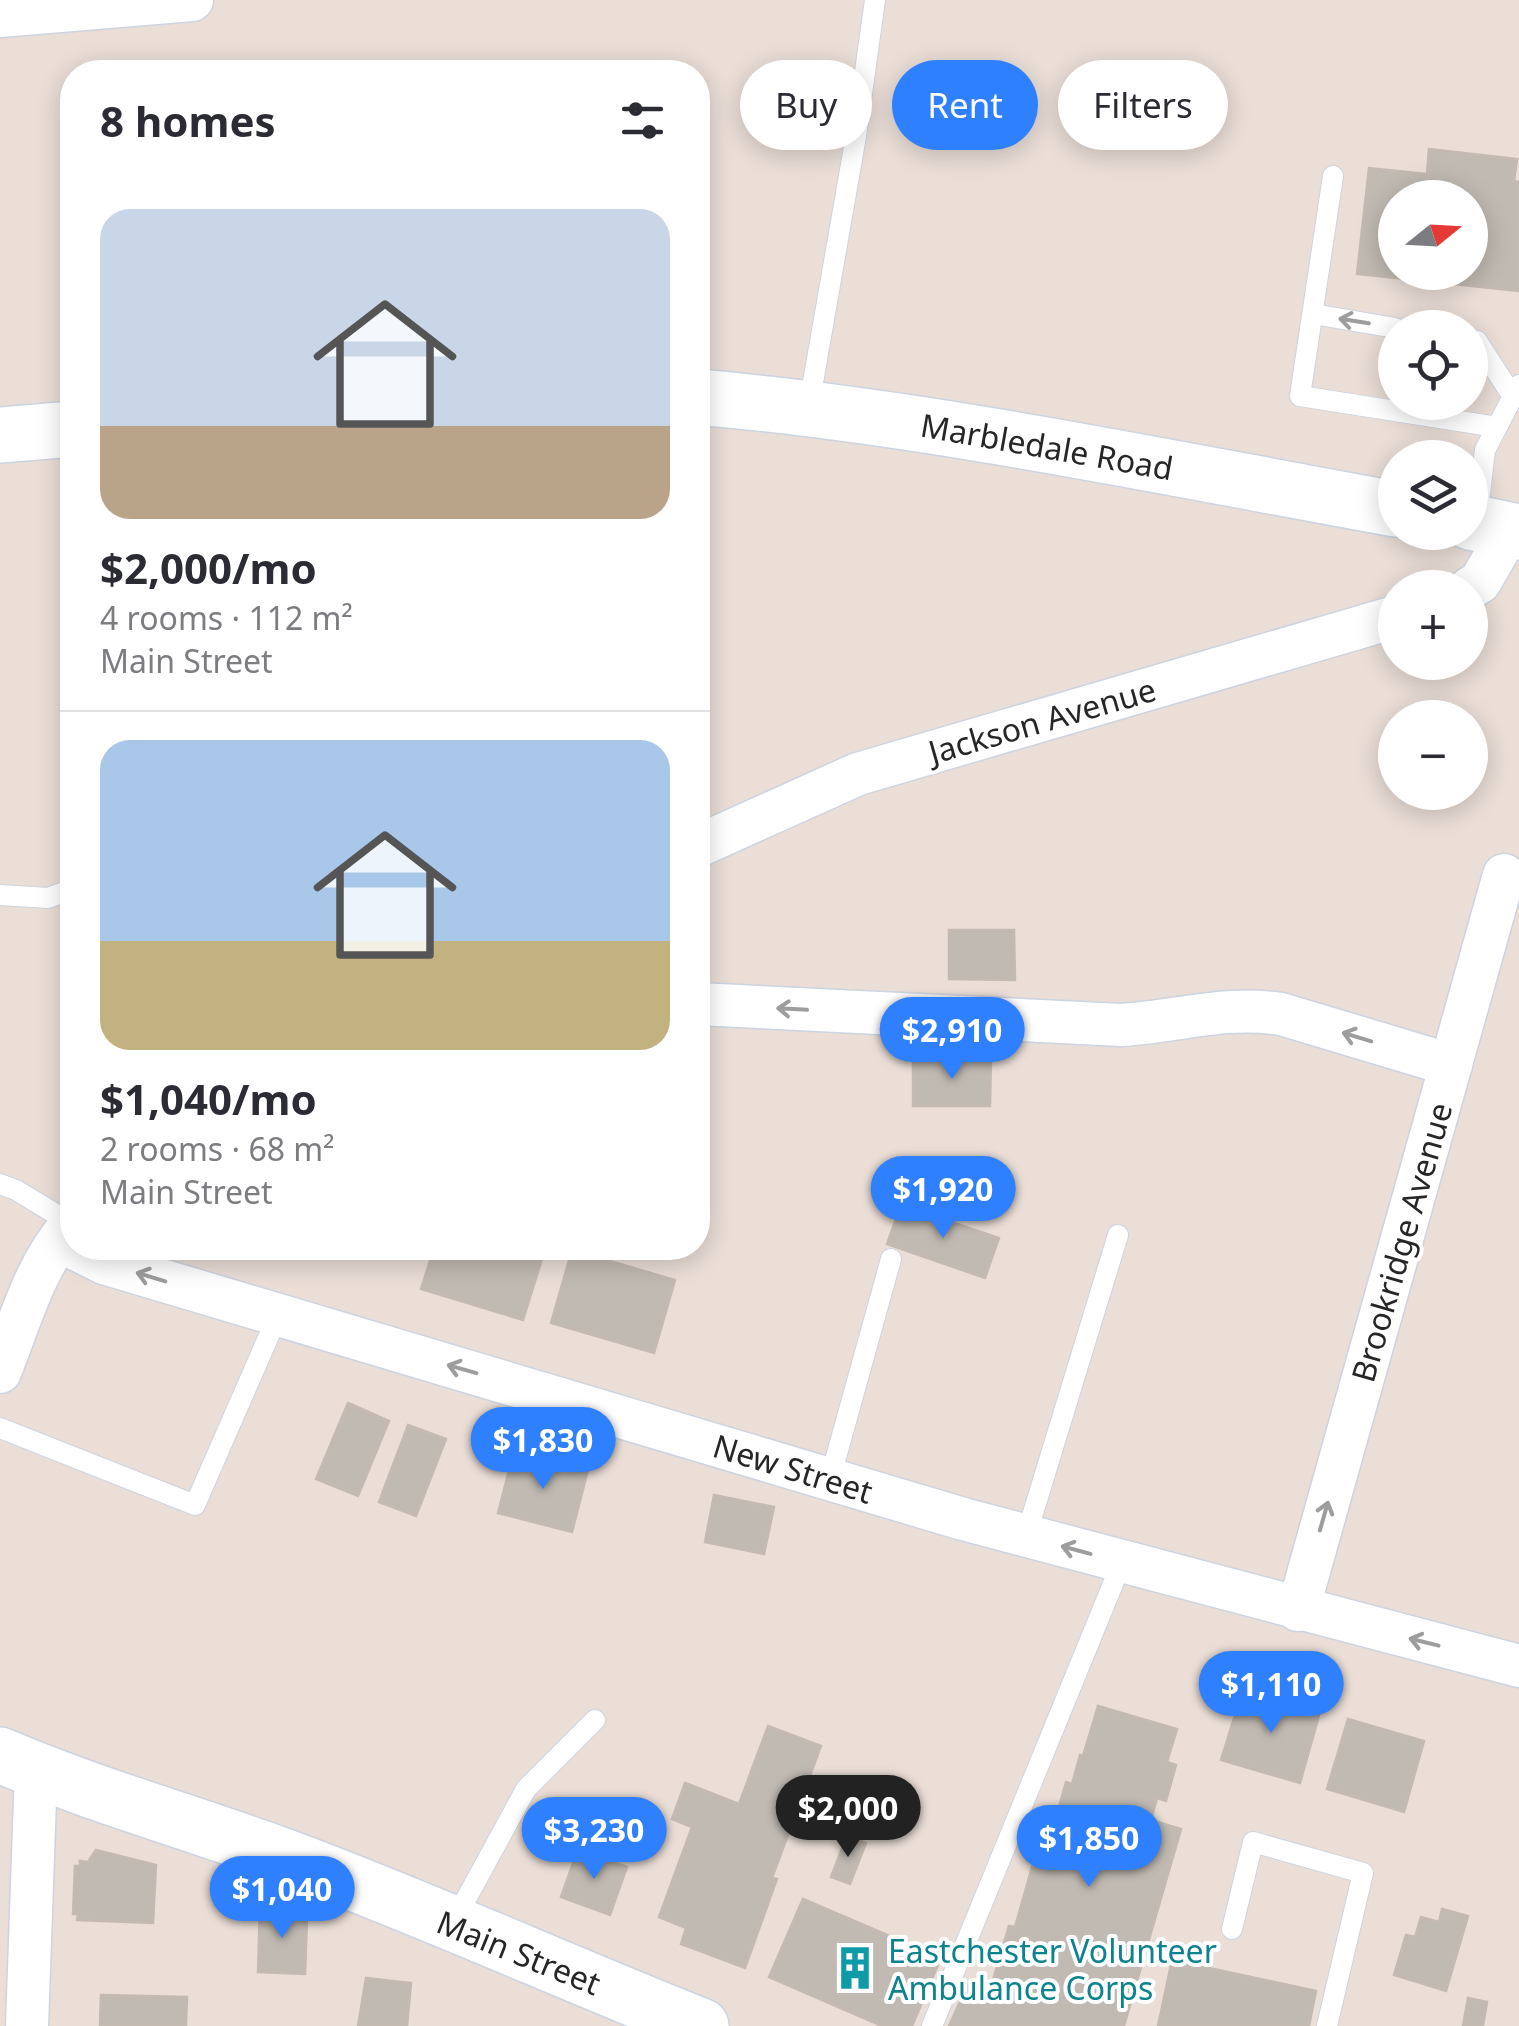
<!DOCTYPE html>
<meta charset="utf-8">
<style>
body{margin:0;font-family:"Noto Sans",sans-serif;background:#f7f7f7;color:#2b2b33;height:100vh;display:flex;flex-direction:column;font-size:38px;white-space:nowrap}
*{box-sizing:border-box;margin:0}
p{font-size:32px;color:#7c7c81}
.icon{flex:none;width:55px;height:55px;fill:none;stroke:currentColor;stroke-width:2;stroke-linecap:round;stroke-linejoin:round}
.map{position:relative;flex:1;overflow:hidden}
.side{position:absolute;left:60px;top:60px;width:650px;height:1200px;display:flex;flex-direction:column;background:#fff;border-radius:40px;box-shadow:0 5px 25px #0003}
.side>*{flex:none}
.hud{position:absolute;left:740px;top:60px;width:628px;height:90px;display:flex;gap:20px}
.needle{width:65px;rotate:72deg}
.buttons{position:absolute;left:1378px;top:180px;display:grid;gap:20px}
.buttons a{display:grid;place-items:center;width:110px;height:110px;border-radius:50%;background:#fff;box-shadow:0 5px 25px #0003;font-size:50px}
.price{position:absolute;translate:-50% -85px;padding:0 22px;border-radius:35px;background:#2f80ff;color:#fff;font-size:32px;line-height:65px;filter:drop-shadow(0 2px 5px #0008)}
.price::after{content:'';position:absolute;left:50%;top:60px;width:30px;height:22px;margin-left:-15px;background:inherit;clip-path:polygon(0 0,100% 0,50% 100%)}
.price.active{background:#222;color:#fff}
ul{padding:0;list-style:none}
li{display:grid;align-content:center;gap:20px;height:530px;padding:0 40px}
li+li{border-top:2px solid #e1e1e2}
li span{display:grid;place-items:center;height:310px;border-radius:30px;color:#555}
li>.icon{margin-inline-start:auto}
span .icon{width:180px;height:180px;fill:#fffc;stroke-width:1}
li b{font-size:42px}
h2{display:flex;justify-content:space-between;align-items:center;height:120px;padding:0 40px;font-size:42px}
.pill{padding:0 35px;border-radius:45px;background:#fff;box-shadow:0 5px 25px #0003;font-size:35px;line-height:90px}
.pill.active{background:#2f80ff;color:#fff}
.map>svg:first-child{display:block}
.building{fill:#c1bab3;stroke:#c5bab1;stroke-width:2.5;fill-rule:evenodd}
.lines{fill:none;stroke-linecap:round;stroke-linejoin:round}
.lane-casing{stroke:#ccd4e1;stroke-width:22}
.street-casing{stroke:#ccd4e1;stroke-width:45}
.secondary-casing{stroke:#ccd4e1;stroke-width:58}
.lane{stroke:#fff;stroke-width:20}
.street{stroke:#fff;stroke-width:42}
.secondary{stroke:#fff;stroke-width:55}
.oneway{stroke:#9d9d9d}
.labels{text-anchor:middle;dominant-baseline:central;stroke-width:8;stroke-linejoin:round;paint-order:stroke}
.street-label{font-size:32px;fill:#262626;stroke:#fff}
.culture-label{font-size:32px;fill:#0d838f;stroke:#fff;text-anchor:start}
</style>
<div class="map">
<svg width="1519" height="2026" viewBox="0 0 1519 2026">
<rect width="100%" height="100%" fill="#eaded7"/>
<!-- building -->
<g class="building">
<path d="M1429 149 1517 159 1514 181 1519 182V291L1357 274 1369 168 1427 174ZM1395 198H1470V272H1395Z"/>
<path d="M949 930H1014L1015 980 949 979Z"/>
<path d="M913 1058 991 1059 990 1106H913Z"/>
<path d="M901 1205 999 1238 985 1278 887 1244Z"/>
<path d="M434 1248 545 1249 523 1320 421 1289Z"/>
<path d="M572 1250 675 1280 654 1353 551 1323Z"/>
<path d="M348 1403 389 1421 358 1496 316 1479Z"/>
<path d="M408 1425 446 1439 416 1516 379 1502Z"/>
<path d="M514 1451 588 1470 572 1532 498 1513Z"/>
<path d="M714 1495 774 1507 764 1554 705 1542Z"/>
<path d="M1243 1689 1320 1712 1300 1783 1221 1760Z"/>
<path d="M1098 1706 1177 1729 1167 1762 1176 1765 1166 1801 1157 1798 1151 1820 1181 1829 1124 2026H949L968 1984 990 1990 1009 1926 1015 1927 1032 1867 1036 1868 1046 1833 1051 1835 1066 1782 1072 1784 1080 1755 1083 1756Z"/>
<path d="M1348 1719 1424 1741 1404 1812 1327 1789Z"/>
<path d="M768 1726 821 1746 772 1878 777 1879 745 1968 681 1944 686 1928 659 1917 692 1827 672 1819 685 1783 739 1804Z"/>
<path d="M847 1836 866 1843 850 1884 831 1877Z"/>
<path d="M578 1849 627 1867 610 1915 561 1897Z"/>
<path d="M96 1850 156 1865 153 1923 77 1920 78 1914H73L75 1866H80V1861L88 1862Z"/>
<path d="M803 1899 941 1958 912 2026H882L769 1977Z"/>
<path d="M260 1901 307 1919 305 1974 258 1972Z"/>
<path d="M1442 1909 1468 1916 1446 1991 1394 1975 1406 1935 1415 1937 1421 1917 1439 1922Z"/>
<path d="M1172 1960 1316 1991 1309 2026H1158Z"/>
<path d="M366 1978 411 1983 407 2026H358Z"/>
<path d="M101 1995 187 1997 186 2026H100Z"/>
<path d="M1468 1998 1487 2002 1483 2026H1463Z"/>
</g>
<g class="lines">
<!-- lane casing -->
<g class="lane-casing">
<g id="lane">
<path d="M1333 176 1300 396 1497 427"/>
<path d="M1313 314 1395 328"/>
<path d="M1470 340 1477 341 1513 397"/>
<path d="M809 405 856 136 875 0"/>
<path d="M1477 519 1485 450 1519 385"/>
<path d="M0 895 48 898 72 889"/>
<path d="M0 1184 16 1190 72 1224"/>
<path d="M0 1428 195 1505 278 1315"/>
<path d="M830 1479 891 1259"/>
<path d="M1026 1536 1118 1235"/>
<path d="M453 1923 526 1789 595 1720"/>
<path d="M1232 1929 1253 1842 1363 1873 1327 2026"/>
<path d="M932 2026 1122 1562"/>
</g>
</g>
<!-- street casing -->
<g class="street-casing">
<g id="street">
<path d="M0 16 192 0"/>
<path d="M1470 588 1480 582 1510 530"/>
<path d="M698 846 858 774 1395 617"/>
<path d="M698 1004 1121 1025C1175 1022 1226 1005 1281 1014L1451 1065"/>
<path d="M74 1248 104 1263 963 1519 1519 1666"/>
<path d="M0 1372C20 1322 35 1264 72 1224"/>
<path d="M1298 1610 1504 875"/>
<path d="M27 2026 36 1771"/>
</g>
</g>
<!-- secondary casing -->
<g class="secondary-casing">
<g id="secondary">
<path d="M698 397C932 418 1163 467 1395 509"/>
<path d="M0 435 72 429"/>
<path d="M1470 522 1519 532"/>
<path d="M0 1755C93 1795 191 1822 286 1857 426 1909 562 1971 701 2026"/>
</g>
</g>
<!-- lane -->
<use href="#lane" class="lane"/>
<!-- street -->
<use href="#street" class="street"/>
<!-- secondary -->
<use href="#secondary" class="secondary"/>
</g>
<!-- one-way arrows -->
<defs><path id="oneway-shaft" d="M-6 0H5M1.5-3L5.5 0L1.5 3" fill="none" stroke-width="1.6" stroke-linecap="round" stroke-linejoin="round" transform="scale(2.5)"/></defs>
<g class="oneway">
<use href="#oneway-shaft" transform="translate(1354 321) rotate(-171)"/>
<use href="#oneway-shaft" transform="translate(792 1009) rotate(-177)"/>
<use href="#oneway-shaft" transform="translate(1357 1037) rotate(-163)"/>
<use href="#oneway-shaft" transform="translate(151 1277) rotate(-163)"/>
<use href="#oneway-shaft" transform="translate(462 1369) rotate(-164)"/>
<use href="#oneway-shaft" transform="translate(1324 1516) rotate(-74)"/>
<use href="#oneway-shaft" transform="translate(1076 1550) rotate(-165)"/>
<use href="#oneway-shaft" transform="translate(1424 1642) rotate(-166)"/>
</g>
<!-- icons -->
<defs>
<g id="building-bare" transform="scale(3.45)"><path d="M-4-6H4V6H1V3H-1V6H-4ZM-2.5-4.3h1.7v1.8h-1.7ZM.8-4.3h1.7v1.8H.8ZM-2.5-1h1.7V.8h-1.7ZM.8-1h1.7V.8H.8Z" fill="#0f9aa8" stroke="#fff" stroke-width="2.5" paint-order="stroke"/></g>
</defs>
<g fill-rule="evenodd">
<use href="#building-bare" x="855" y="1968"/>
</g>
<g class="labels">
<!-- street labels -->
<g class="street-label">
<text transform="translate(1047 446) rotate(10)">Marbledale Road</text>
<text transform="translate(1042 720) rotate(-16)">Jackson Avenue</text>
<text transform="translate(1401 1242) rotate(-74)">Brookridge Avenue</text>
<text transform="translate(793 1468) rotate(17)">New Street</text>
<text transform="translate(519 1952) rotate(22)">Main Street</text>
</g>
<!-- culture labels -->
<g class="culture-label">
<text x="888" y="1950">Eastchester Volunteer<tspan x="888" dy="37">Ambulance Corps</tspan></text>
</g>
</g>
</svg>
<div class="buttons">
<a><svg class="needle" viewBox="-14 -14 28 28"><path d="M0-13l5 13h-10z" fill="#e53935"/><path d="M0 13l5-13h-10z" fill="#7c7c81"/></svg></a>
<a><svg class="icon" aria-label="locate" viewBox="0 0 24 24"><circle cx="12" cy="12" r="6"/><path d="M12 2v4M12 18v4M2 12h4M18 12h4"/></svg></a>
<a><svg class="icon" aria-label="layers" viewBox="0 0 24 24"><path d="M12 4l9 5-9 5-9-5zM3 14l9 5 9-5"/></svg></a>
<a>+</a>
<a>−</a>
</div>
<b class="price" style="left:952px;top:1082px">$2,910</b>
<b class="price" style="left:943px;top:1241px">$1,920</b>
<b class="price" style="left:543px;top:1492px">$1,830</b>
<b class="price" style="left:1271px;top:1736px">$1,110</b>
<b class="price active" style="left:848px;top:1860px">$2,000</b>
<b class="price" style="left:594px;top:1882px">$3,230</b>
<b class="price" style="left:1089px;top:1890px">$1,850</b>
<b class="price" style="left:282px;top:1941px">$1,040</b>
<div class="hud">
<a class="pill">Buy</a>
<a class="pill active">Rent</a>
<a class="pill">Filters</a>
</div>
<section class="side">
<h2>8 homes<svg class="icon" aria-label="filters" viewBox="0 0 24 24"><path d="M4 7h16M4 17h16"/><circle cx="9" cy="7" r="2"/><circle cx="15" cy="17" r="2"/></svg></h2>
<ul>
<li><span style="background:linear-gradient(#c9d6e8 70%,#b9a48a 0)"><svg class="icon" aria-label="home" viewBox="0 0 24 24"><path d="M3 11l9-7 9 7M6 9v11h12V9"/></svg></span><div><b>$2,000/mo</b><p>4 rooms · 112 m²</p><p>Main Street</p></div></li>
<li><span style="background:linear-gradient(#a9c7e8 65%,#c2b280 0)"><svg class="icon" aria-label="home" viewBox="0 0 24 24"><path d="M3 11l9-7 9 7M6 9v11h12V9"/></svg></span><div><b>$1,040/mo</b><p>2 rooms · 68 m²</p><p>Main Street</p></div></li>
</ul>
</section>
</div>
